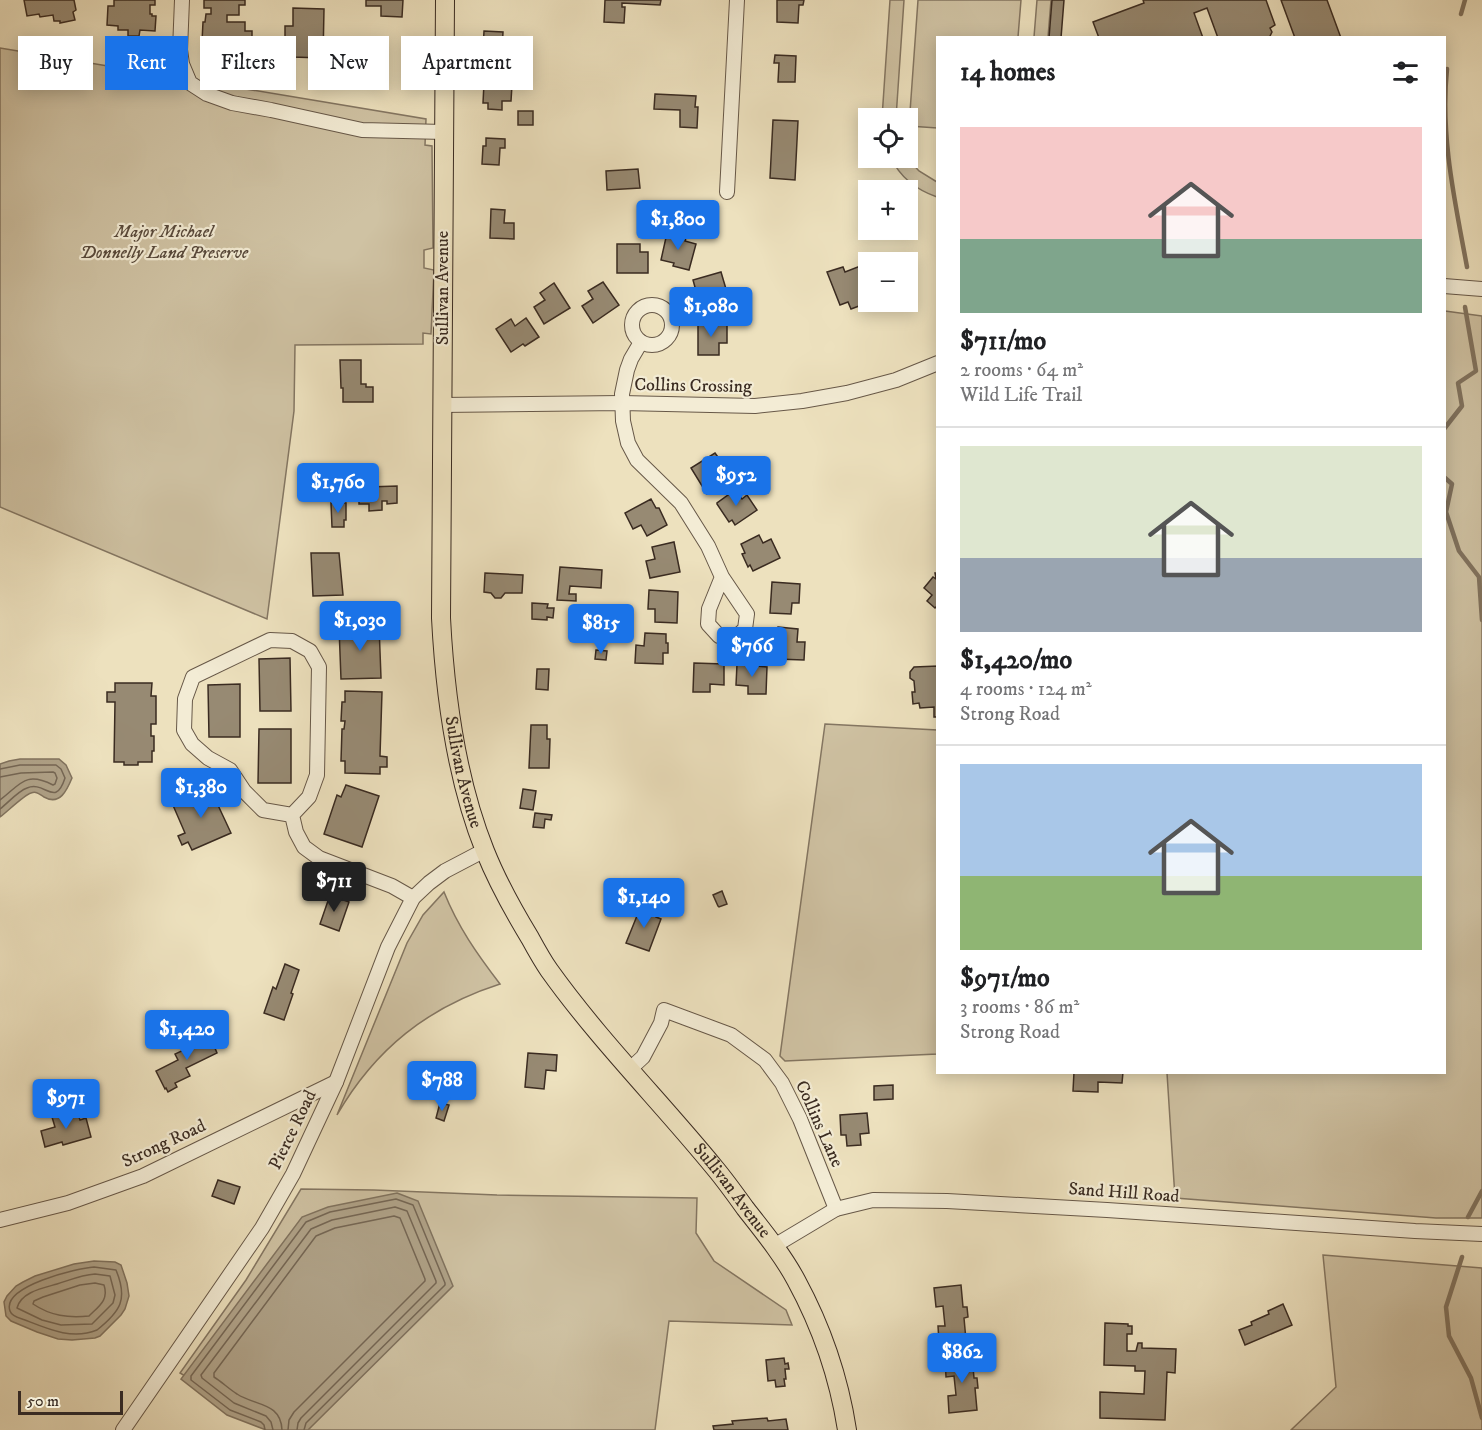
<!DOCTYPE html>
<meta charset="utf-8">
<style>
body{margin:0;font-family:"IM FELL DW Pica",serif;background:#f2f2f2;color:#202124;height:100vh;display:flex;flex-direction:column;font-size:22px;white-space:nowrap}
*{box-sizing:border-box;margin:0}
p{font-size:20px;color:#757577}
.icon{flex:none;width:33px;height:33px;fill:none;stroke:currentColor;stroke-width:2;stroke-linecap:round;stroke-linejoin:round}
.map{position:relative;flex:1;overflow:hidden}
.side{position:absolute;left:936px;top:36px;width:510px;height:1038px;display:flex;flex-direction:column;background:#fff;border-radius:0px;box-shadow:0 3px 15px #0003}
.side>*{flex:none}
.guide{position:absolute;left:18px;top:36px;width:570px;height:54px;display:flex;gap:12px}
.controls{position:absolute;left:858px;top:108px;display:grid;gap:12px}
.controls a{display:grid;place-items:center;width:60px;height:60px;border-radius:0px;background:#fff;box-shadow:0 3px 15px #0003;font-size:30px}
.scale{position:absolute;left:18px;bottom:15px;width:105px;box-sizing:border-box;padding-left:6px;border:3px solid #3a2b21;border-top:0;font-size:16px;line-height:21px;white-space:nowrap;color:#3a2b21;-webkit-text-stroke:4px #f3ecd5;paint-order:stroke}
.price{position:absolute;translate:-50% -51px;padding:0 14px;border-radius:6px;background:#1a73e8;color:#fff;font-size:20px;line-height:39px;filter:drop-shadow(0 2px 3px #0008)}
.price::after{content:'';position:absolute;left:50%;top:36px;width:18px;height:14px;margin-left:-9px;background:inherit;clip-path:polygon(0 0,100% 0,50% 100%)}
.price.active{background:#222;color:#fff}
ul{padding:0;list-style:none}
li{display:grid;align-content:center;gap:12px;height:318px;padding:0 24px}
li+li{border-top:2px solid #e0e0e0}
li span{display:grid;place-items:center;height:186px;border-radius:0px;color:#555}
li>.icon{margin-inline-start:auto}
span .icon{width:108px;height:108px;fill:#fffc;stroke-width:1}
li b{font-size:26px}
h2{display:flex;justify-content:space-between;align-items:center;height:72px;padding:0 24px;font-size:26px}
.pill{padding:0 21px;border-radius:0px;background:#fff;box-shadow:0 3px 15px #0003;font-size:21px;line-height:54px}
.pill.active{background:#1a73e8;color:#fff}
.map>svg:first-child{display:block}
.green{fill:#cfc2a3;stroke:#847662;stroke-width:1.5}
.water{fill:#b0a389;stroke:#81735f;stroke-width:1.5}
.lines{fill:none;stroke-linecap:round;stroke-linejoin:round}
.shore{stroke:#756755;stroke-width:1.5}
.stream{stroke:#81735f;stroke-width:4.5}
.building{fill:#978a73;stroke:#3a2b21;stroke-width:1.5}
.minor-casing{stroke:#675848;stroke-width:16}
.major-casing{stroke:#3a2b21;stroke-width:20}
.minor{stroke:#f3ecd5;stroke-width:14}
.major{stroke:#ede1be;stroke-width:18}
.labels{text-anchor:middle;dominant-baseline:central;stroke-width:4.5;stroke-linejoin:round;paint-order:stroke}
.park-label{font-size:18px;font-style:italic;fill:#58493b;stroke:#f3ecd5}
.street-label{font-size:18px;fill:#3a2b21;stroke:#f3ecd5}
</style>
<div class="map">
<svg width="1482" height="1430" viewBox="0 0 1482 1430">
<rect width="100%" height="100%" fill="#ede1be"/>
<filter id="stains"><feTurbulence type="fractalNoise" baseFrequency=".00333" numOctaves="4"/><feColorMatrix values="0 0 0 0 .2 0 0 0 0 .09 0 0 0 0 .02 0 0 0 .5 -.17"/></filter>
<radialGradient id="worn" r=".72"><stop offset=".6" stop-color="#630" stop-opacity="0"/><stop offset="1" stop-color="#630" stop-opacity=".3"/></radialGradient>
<!-- green -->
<g class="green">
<path d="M890 0H904L896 118H882Z"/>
<path d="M918 0H1021L1018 37 938 38 937 128 909 126Z"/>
<path d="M1037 0H1051L1048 37H1034Z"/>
<path d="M0 48 426 119 425 145 432 146 433 248 424 250V268L434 270 431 334 423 333V344L295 345 294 411 267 619 0 507Z"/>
<path d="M891 158H907L919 171 937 182V197C917 190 900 177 891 158Z"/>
<path d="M1445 311 1482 316V1218H1436L1175 1198 1167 1073 1444 1072Z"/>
<path d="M825 724 937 730V1054L785 1061 780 1056Z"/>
<path d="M444 892C458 927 477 954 500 984 428 1007 375 1049 337 1115L407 943 423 915Z"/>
<path d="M301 1189 374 1190 497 1195 697 1198 696 1233 714 1261 786 1310 792 1325 669 1321 655 1430H275L180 1373 246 1280Z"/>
<path d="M1323 1255 1482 1268V1430H1291L1336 1387Z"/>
</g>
<!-- water -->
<g class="water">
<path d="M20 759H59L66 765 72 778C67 790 60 806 44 797 39 794 37 791 31 793 24 795 7 812 0 817V764L9 761Z"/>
<path d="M397 1193 418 1201 453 1286 308 1430H266L227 1415 181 1379 302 1217 328 1207Z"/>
<path d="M94 1261 115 1262 121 1265 127 1283 129 1296 125 1309 121 1315 100 1336 95 1338 72 1340 58 1339 37 1332 11 1321 6 1316 4 1302 7 1296 16 1286 23 1282 35 1276 74 1264Z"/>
</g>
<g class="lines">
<!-- shore -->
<g class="shore">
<path d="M0 769 20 765H56L61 769 65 778C55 809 45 780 27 788 18 791 8 803 0 809"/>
<path d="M0 777 21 773 53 772 55 773 57 778 55 784 53 785C25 771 21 784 0 800"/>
<path d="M94 1267 116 1270C128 1299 121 1311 97 1330 72 1340 48 1329 25 1320 20 1318 12 1317 10 1311 1 1286 78 1268 94 1267Z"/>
<path d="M95 1274 110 1276 115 1295 113 1303 92 1324 61 1325 42 1320 17 1308C21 1292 43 1288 57 1284 70 1280 81 1275 95 1274Z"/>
<path d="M95 1283 104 1285C109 1300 99 1306 89 1316 68 1318 51 1316 33 1304L34 1301 43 1297 80 1285Z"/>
<path d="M265 1430 264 1425 261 1422 230 1410 191 1380V1376L306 1222 330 1212 396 1199 413 1205 445 1283V1285L306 1423 304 1430"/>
<path d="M273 1430 271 1422 266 1416 234 1403 202 1378 201 1375 311 1229 332 1220 395 1207 407 1211 436 1281V1283L301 1418 298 1423 297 1430"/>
<path d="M282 1430C281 1402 255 1406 237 1394 229 1389 222 1382 214 1377V1373L316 1236 335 1228 394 1216 400 1218 425 1279V1281L294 1412 289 1420 288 1430"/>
</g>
<!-- stream -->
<g class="stream">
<path d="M1461 14 1465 0"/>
<path d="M1447 69C1440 136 1455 202 1467 267"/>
<path d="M1444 429 1462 406 1458 383 1476 371 1465 307"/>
<path d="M1444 477 1452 484 1446 512 1459 551 1479 577 1482 620"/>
<path d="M1468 1217 1482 1191"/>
<path d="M1462 1257 1446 1307 1449 1336 1471 1378 1482 1418"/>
</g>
</g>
<!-- building -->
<g class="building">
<path d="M24 0H74L76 10 73 12 75 20 60 23V21H54L53 15 40 17 39 14 27 16Z"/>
<path d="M114 0H155V5H150V14H152V16H156L155 31 140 30 139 36H128V30H118V26L107 25 108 6H114Z"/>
<path d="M204 0H245V5H239V15H227V22H245V31H252V46L214 45V42H202L203 22H205L206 14H211V8H204Z"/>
<path d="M366 0H403L402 17 381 16V6H366Z"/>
<path d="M605 0H661L660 5 622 3V7H625L624 23 604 22Z"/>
<path d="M777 0H804L803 5H799L798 23 777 22Z"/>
<path d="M1052 0H1064L1061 38H1049Z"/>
<path d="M1143 0H1266L1275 25 1270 28 1272 32 1269 38H1218L1207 8 1194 13 1203 38H1099L1093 22 1144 3Z"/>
<path d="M1281 0H1327L1341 38H1295Z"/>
<path d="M293 8 324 9 323 58 292 57 293 38 285 37V26H293Z"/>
<path d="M484 31 503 32 502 51H500V57L486 56 487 50H483Z"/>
<path d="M775 55 796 56 795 82H778L779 63H774Z"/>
<path d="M484 83 512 85 511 101H502V110L488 109V103H483Z"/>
<path d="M655 94 696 96 695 107H698L697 128 680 127V110L654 109Z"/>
<rect x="518" y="111" width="15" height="14"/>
<path d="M773 120 798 121 795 180 770 178Z"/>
<path d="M486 138 505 139V148H500L499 165 482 164 483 146H486Z"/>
<path d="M638 169 640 188 607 190 606 171Z"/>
<path d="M491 209 505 210 504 223H514V239L490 238Z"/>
<path d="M667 233 686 238 685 241 696 244 689 270 673 266 674 263 661 260Z"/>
<path d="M617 244H640V252H648V273H617Z"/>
<path d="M868 263V296L865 298 867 303 851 309 848 302 840 305 827 272 843 267 845 272Z"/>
<path d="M721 272 726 289 718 291 720 299 715 300 716 305 701 309 693 280Z"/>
<path d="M603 282 619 305 593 323 582 306 593 299 588 291Z"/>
<path d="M554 283 570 308 544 324 534 307 545 300 540 293Z"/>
<path d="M526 318 539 337 525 346 523 344 511 352 496 329 511 319 515 326Z"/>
<path d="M698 324H727V343H719V355H698Z"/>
<path d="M340 360H361V384H366V387H373V402H343V388H341Z"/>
<path d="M715 453 725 467 718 472 725 483 707 494 691 468Z"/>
<path d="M397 486V503L387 504V501H382V510L369 511V504H359V493H368V487Z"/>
<path d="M735 490 742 499 747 495 757 510 735 525 732 520 729 522 717 504V503Z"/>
<path d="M651 499 656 508H659L667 525 647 536 641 525 633 529 625 513Z"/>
<path d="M331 503H346V520H344V527H332Z"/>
<path d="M759 535 763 543 771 539 780 558 753 571 750 565 748 567 742 554 745 553 741 544Z"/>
<path d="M674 542 680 572 650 578 646 561 655 559 652 547Z"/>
<path d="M311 553H339L343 595 313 596Z"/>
<path d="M560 567 602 570 601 588 570 586 569 594H576V601L557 600Z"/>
<path d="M485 573 523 575 522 593H505L501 598H495L491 593 484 592Z"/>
<path d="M935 573H938V605L935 608 927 601 932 595 924 588 933 577 936 579Z"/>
<path d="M772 582 800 584 799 603H792L791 614 770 613Z"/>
<path d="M649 590 678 592 677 623 655 622V609H648Z"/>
<path d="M532 603 548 604 547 608H554L553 618 547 617V620L532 619Z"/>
<path d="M379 625 381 678 341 679 339 627Z"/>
<path d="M778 627 798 629 797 642H805L804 660 776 659Z"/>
<path d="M645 633 666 634V643H668V653H663V664L635 663 636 645 644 646Z"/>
<path d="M596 650 607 651 606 660 595 659Z"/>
<path d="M290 658 291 711H260L259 659Z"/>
<path d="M694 663 724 664V685L710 684V692H693Z"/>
<path d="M737 664 767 667 766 694H748V686L736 685Z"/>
<path d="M938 666V717H934V707L920 708 919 703 913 704 912 692H915L914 681 910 678V672L914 667Z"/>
<path d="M537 669H549L548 690 536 689Z"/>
<path d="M115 683H152L151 696H156V724H151V736H154V751H152V762H138V765H124V762H114L115 702H107V692H115Z"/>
<path d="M240 684V737H209L208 685Z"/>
<path d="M345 691 382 692 380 756 387 757V767H380V774L345 773V761H341L342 729H344L345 721H341L342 702H345Z"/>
<path d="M531 725H547V739H550L549 768H529Z"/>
<path d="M259 729H291V783H258Z"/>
<path d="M346 785 379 796 362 847 324 834 337 795 341 797Z"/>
<path d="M209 786 231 833 192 850 188 842 182 845 178 836 185 833 172 803Z"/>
<path d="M523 789 536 791 533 810 520 808Z"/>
<path d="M535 813 552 815 551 820 545 819 544 828 533 827Z"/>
<path d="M722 891 727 904 719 907 718 906 713 895Z"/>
<path d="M330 895 349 902 339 931 320 924Z"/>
<path d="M641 906 658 912 656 917 661 919 649 951 626 943Z"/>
<path d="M285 964 299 970 291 993 293 994 284 1020 264 1013 273 987 276 989Z"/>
<path d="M209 1030 214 1040 212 1041 217 1053 186 1068 190 1076 175 1083 177 1087 168 1092 166 1088 165 1089 156 1071 178 1060 175 1054 201 1042 197 1035Z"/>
<path d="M528 1053 557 1055 556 1071 546 1070 544 1089 525 1087Z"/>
<path d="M1074 1072H1123L1122 1083 1098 1082V1092L1073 1091Z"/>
<path d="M893 1085V1099L874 1100V1086Z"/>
<path d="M440 1103 449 1105 444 1121 436 1118Z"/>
<path d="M77 1111 80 1120 86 1118 91 1137 63 1145 62 1142 45 1147 41 1131 55 1127 52 1117Z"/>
<path d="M867 1113 869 1133 860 1134 861 1145 847 1146 846 1135H841L840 1115Z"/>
<path d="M218 1180 240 1187 234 1204 212 1196Z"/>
<path d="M961 1285 963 1307H967L968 1317 964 1318 966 1340 939 1342 938 1326H945L943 1306 936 1307 934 1288Z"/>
<path d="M1283 1304 1292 1325 1245 1345 1239 1330 1252 1325 1251 1322 1269 1314 1268 1311Z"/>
<path d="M1105 1323 1128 1324V1326H1132V1334H1127V1351H1136L1138 1343H1142V1348L1176 1349 1175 1373 1167 1372 1165 1420 1100 1418V1392L1144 1394 1145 1371H1135V1366L1104 1365Z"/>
<path d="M972 1356 974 1378H977L978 1388H975L977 1410 949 1413 948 1396 956 1395 954 1376 946 1377 945 1358Z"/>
<path d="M784 1358 785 1364 788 1363 789 1369H785L786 1379H784L785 1386 776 1387 775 1380 768 1381 766 1360Z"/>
<path d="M767 1418 768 1421 786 1419 788 1430H714L713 1426 733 1424 732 1421Z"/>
</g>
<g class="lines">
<!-- minor casing -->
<g class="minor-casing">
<g id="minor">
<path d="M182 0 180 50 182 64 190 83 207 94 232 103 271 110 362 130 444 132"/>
<path d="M727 192 737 0"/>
<path d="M1444 286 1482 289"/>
<circle cx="652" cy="325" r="20"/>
<path d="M641 342 631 359 627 370 622 394 623 421 628 443 637 460 681 503 708 546 722 577 747 614 745 629 735 638 719 636 708 624 709 609 722 577"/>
<path d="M441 405 622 403 755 406 802 401 847 393 896 380 938 363"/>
<path d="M292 815 263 810 244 791 230 770 208 758 192 744 184 730 185 699 193 677 270 640 292 641 310 651 319 667 317 775 309 797 292 815 296 832 304 847 319 858 392 886 413 898"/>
<path d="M629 1070 643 1057 661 1023 664 1010 731 1035 765 1060 782 1083 800 1119 836 1209"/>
<path d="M0 1220 68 1203 143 1176 336 1082"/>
<path d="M774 1246 836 1209 873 1200 947 1201 1107 1210 1415 1231 1482 1234"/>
<path d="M123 1430 262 1228 293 1174 336 1082 388 947 413 898 429 883 445 871 485 850"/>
</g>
</g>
<!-- major casing -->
<g class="major-casing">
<g id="major">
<path id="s1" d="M445 0 441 618C445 695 456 779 485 851 497 881 513 910 530 938 536 949 542 960 549 970 599 1040 660 1101 714 1167 725 1180 735 1194 745 1208 763 1231 782 1254 796 1280 821 1326 839 1378 847 1430"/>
</g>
</g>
<!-- minor -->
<use href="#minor" class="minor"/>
<!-- major -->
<use href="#major" class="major"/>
</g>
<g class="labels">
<!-- park labels -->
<g class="park-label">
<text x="164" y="232">Major Michael<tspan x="164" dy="21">Donnelly Land Preserve</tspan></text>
</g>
<!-- street labels -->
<g class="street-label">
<text transform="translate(443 288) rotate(-90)">Sullivan Avenue</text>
<text transform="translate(693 386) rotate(1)">Collins Crossing</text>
<text stroke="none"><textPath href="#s1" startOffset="774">Sullivan Avenue</textPath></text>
<text transform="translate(819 1124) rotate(66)">Collins Lane</text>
<text transform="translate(293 1130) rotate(-64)">Pierce Road</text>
<text transform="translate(164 1144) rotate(-25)">Strong Road</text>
<text stroke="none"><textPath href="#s1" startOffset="1278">Sullivan Avenue</textPath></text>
<text transform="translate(1124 1193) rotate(4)">Sand Hill Road</text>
</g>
</g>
<rect width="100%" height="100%" filter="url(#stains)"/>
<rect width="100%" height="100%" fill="url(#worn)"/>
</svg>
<div class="controls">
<a><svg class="icon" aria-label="locate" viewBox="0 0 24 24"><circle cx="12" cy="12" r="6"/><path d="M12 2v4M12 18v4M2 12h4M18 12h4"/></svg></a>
<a>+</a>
<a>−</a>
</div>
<div class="scale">50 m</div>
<b class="price" style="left:678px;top:251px">$1,800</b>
<b class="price" style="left:711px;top:338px">$1,080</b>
<b class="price" style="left:736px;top:507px">$952</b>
<b class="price" style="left:338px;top:514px">$1,760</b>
<b class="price" style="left:360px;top:652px">$1,030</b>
<b class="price" style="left:601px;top:655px">$815</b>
<b class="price" style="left:752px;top:678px">$766</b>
<b class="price" style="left:201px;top:819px">$1,380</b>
<b class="price active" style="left:334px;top:913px">$711</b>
<b class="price" style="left:644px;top:929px">$1,140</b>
<b class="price" style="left:187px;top:1061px">$1,420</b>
<b class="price" style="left:442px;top:1112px">$788</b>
<b class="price" style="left:66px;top:1130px">$971</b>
<b class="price" style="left:962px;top:1384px">$862</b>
<div class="guide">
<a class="pill">Buy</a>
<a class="pill active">Rent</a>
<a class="pill">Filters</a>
<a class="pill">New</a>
<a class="pill">Apartment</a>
</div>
<section class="side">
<h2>14 homes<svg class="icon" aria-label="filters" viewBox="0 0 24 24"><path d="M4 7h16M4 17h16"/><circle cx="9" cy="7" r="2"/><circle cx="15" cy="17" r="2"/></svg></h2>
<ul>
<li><span style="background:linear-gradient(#f6c9c9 60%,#7fa58c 0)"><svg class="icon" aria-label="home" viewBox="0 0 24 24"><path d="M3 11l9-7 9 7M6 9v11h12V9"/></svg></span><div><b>$711/mo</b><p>2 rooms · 64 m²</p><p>Wild Life Trail</p></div></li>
<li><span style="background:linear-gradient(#dfe7d0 60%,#9aa5b1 0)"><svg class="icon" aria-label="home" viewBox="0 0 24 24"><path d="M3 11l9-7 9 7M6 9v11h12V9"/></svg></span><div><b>$1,420/mo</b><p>4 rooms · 124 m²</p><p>Strong Road</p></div></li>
<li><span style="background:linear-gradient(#a9c7e8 60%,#8fb573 0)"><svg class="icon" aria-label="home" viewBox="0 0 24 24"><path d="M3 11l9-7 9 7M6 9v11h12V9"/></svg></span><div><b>$971/mo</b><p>3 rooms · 86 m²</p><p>Strong Road</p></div></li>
</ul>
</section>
</div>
